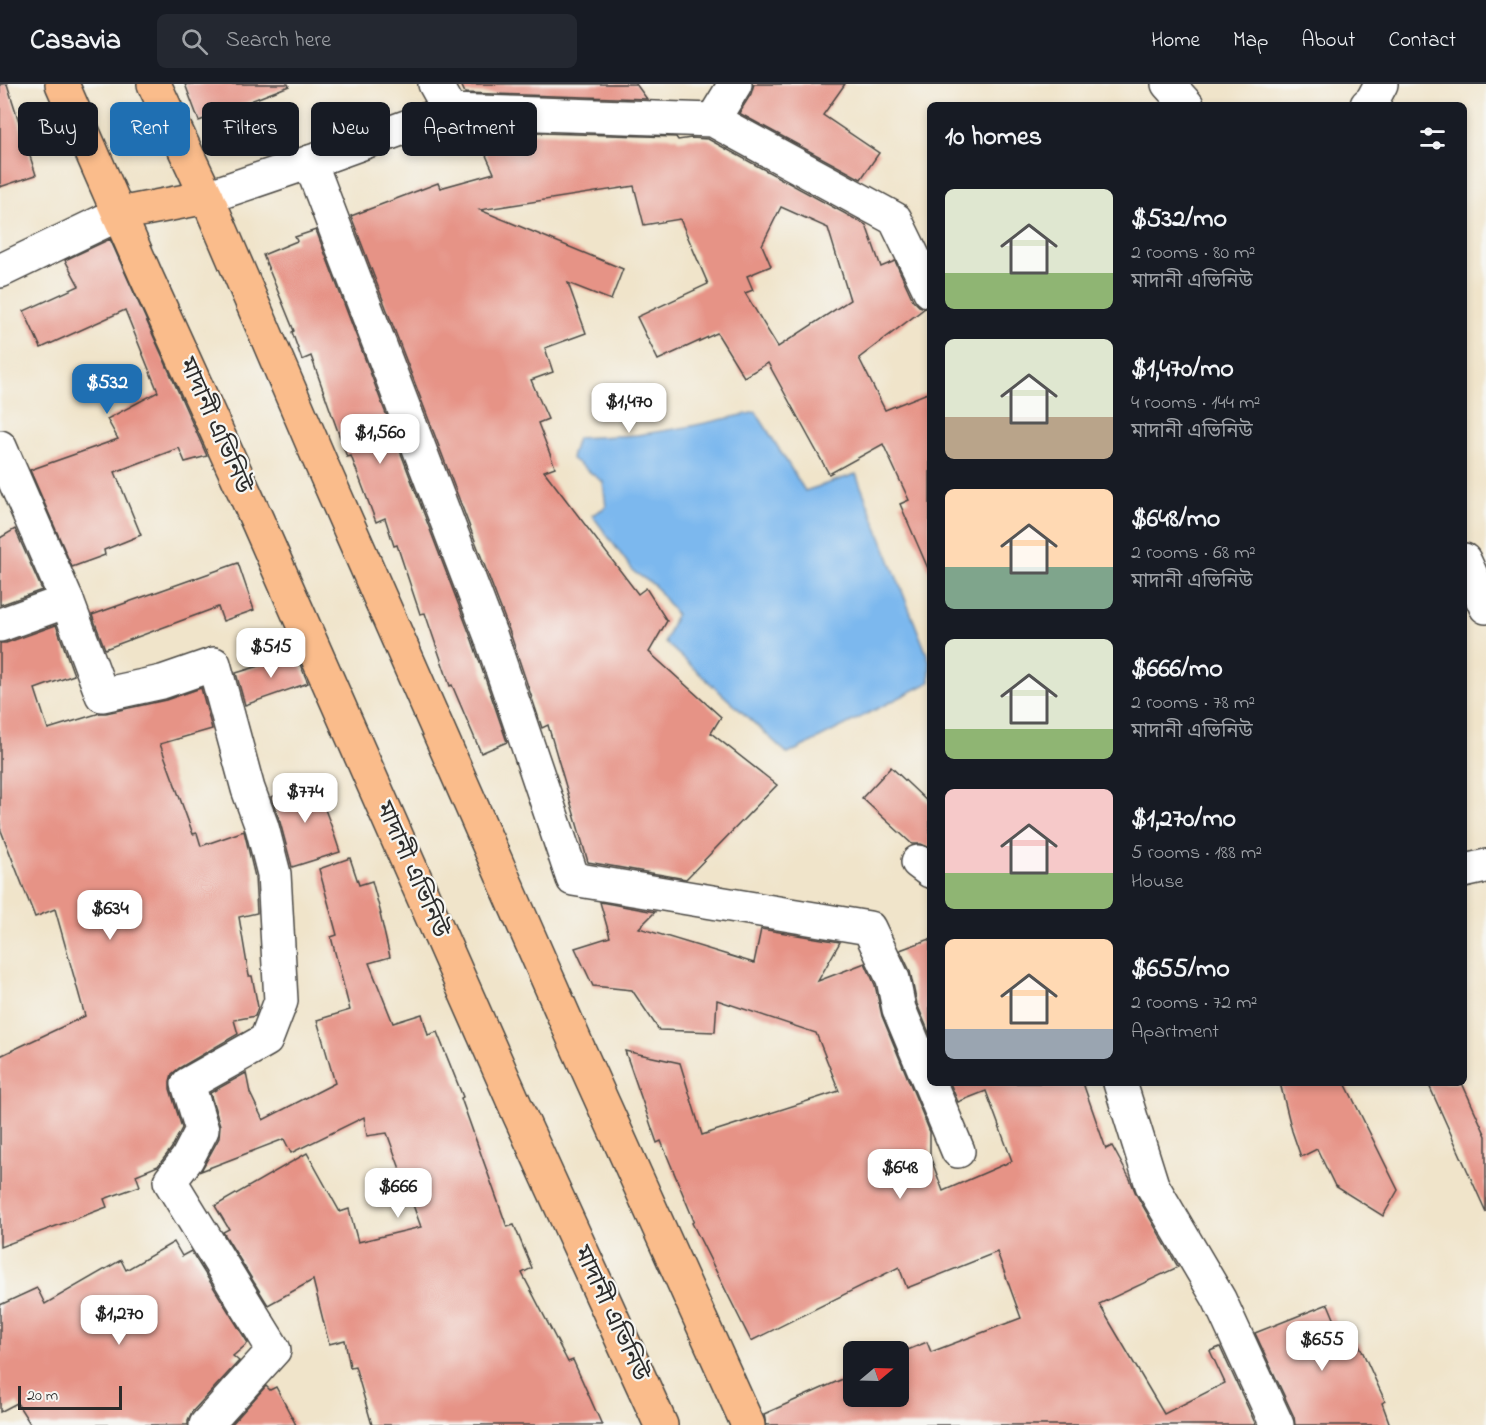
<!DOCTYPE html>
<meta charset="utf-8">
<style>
body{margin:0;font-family:"Indie Flower","Noto Sans Bengali",sans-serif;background:#242831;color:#f1f3f6;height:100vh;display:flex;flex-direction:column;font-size:22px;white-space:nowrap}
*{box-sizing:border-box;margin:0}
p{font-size:20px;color:#9ea1a6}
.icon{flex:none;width:33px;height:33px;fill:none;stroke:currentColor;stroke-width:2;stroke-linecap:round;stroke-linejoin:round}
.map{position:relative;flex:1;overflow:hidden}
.sheet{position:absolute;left:927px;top:18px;width:540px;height:984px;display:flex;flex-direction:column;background:#171b24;border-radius:9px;box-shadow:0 3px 9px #0003}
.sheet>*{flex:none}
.guide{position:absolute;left:18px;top:18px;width:570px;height:54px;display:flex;gap:12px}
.needle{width:39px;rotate:71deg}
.fabs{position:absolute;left:843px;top:1257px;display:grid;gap:12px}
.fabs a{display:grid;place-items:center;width:66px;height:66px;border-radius:9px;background:#171b24;box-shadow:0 3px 9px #0003;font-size:30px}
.scale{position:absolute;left:18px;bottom:15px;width:104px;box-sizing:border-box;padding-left:6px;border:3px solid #2b2b2b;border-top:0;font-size:16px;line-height:21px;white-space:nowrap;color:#2b2b2b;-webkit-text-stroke:4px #f6f6f2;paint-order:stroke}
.price{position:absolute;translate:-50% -51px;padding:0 14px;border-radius:12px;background:#fff;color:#222;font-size:20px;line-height:39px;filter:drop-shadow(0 2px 3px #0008)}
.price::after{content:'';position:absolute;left:50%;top:36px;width:18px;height:14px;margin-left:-9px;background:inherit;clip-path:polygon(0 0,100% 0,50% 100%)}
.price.current{background:#1f6fb2;color:#fff}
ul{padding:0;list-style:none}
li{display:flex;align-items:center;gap:18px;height:150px;padding:0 18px}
li span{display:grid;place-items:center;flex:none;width:168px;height:120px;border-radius:9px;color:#555}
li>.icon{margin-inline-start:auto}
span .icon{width:72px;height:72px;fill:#fffc;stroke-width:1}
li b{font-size:26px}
h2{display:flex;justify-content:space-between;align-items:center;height:72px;padding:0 18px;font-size:26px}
.chip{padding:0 21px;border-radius:9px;background:#171b24;box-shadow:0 3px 9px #0003;font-size:21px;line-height:54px}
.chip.current{background:#1f6fb2;color:#fff}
header{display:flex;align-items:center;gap:36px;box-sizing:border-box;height:84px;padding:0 30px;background:#171b24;border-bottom:2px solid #363941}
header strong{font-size:28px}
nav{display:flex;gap:33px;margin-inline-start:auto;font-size:21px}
.search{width:420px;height:54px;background:#242831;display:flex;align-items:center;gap:15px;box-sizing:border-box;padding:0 21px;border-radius:9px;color:#9ea1a6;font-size:22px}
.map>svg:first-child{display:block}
.water{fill:#7bb8ee;stroke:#53728c;stroke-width:1.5}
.building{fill:#e69386;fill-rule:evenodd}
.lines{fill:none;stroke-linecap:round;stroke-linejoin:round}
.minor-casing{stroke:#494743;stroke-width:36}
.major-casing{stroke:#494743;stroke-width:36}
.minor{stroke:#fff;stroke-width:33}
.major{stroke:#fabc8b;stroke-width:33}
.labels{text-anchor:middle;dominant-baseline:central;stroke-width:4.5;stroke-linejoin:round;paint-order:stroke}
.street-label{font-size:24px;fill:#2b2b2b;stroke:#f6f6f2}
</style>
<header>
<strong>Casavia</strong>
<div class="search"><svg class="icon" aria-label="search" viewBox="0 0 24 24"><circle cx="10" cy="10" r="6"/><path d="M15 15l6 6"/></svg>Search here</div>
<nav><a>Home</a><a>Map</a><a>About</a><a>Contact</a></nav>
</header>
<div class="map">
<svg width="1486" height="1341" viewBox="0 0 1486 1341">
<rect width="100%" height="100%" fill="#f6f6f2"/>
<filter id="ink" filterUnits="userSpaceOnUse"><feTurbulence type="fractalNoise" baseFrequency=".0167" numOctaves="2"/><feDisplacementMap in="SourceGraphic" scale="12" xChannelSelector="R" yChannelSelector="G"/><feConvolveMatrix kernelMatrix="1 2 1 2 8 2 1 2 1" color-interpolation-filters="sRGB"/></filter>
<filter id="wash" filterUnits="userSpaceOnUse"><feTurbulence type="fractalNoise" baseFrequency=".008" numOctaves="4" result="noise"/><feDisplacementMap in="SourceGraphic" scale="24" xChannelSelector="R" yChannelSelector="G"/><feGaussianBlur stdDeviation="1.35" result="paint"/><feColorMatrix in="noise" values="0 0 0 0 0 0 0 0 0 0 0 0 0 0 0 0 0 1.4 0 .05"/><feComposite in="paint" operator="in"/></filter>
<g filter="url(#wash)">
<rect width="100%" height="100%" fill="#f0e4ca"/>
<!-- water -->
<path class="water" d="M756 328 805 407 856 390 930 578V598L788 670 665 558 676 530 654 501 634 488 592 431 606 423 603 398 571 374 577 354 637 351 687 343Z"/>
<g id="blocks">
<!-- building -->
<g class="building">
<path d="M0 0H7L36 91 0 103Z"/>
<path d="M185 0H288L289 2 199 37Z"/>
<path d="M461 0H636L647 15 465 9Z"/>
<path d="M754 0H845L823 31 879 69 861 95 739 29 751 10Z"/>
<path d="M475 47 676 53 678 56 691 54 708 55 866 141 881 183 895 177 913 216 919 222 925 224 859 274 885 326 930 308V489L900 420 909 416 883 360 829 390 768 279 744 293 717 249 658 276 637 233 708 200 680 135 644 141 634 102 480 126 623 185 611 216 568 199 586 249 545 264 553 288 531 296 548 335 538 339 555 383 544 387 638 510 646 504 667 537 649 568 721 633 711 649 777 701 686 795 588 778 548 641 542 644 508 543 351 132 438 99 440 104 494 89ZM781 123 828 144 850 216 778 263 745 209 753 206 747 192 771 182 762 161Z"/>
<path d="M316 146 472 556 507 658 481 669 452 601 450 602 425 529 420 530 397 461 394 462 385 434 376 438 351 372 347 373 311 272 302 276 292 248 294 247 263 171 297 157 295 153Z"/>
<path d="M110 155 207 372 185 378 179 364 115 388 141 451 104 466 105 471 72 483 30 386 118 355 107 335 158 308 125 226 41 264 24 227 79 202 65 176Z"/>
<path d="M15 445 42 506 0 521V454Z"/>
<path d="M238 479 254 526 223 537 218 523 105 565 92 531Z"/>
<path d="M56 541 74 591 35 605 48 645 100 629H106L166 616 201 604 212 645 160 660 193 750 197 749 201 762 244 747 255 793 257 829 239 833 249 892H252L258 923 255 932 234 936 238 950 179 984 172 990 170 997V1005L182 1044 171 1065 158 1082 136 1091 140 1102 104 1115 107 1123 0 1163V972L85 932 55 825 35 833 0 744V559H6Z"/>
<path d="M296 571 308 599 245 621 236 589Z"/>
<path d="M891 683 930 720V764L921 760H912L862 714Z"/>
<path d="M314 696 332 744 340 768 292 783 280 738 271 713Z"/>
<path d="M350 774 359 801 372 797 381 830H380L390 873 369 879 393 939 422 930 428 951 437 948 463 1013 461 1014 507 1143 514 1141 532 1184 522 1189 568 1278 573 1276 602 1341H372L355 1282 350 1283 345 1256 329 1260 313 1196 268 1221 223 1148 229 1145 215 1122 307 1069 340 1128 349 1125 358 1158 421 1143 387 1049 367 1052 364 1033 291 1069 284 1055 201 1087 219 1054 220 1041 210 1009 246 989 250 1009 263 1036 335 999 317 936 350 926 331 853 337 851 319 785Z"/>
<path d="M600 818 655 828 639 844 754 879 761 845 840 858 818 897 865 879 875 901 882 932 930 1048V1072L943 1107 1012 1077 986 1007 958 1018 950 999H1083L1106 1065 1112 1062 1130 1095 1136 1110 1178 1183 1099 1220 1164 1330 1225 1299 1210 1267 1220 1263 1256 1341H766L764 1330 854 1290V1312H898V1270L927 1258 931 1268 1021 1234 997 1168 907 1204 899 1183 751 1257 692 1139 694 1137 661 1057 657 1059 625 967 680 979 702 1051 839 1007 816 949 717 916 715 948 659 946 632 906 593 902 575 864 610 853Z"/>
<path d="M930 855V951L917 920 910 887 900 866Z"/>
<path d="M1280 999H1345L1398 1106 1383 1132 1335 1102 1317 1065 1301 1073 1292 1047Z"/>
<path d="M1428 999H1462L1486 1052V1128Z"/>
<path d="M174 1158 182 1172 191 1167 248 1259 233 1272 239 1277 192 1328 188 1336V1341H31L17 1319 0 1328V1221L37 1204 45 1220 121 1176 126 1186Z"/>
<path d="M1328 1220 1346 1263 1358 1258 1385 1317 1382 1319 1390 1341H1295L1294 1333 1255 1249Z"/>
<path d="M266 1302 270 1306 276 1303 296 1341H231Z"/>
</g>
</g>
</g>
<g filter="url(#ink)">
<use href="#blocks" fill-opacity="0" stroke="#494743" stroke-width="1.5"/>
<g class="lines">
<!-- minor casing -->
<g class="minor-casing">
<g id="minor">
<path d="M435 0 450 27 713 36 895 135 930 207"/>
<path d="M1168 0 1187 21"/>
<path d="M1367 21 1372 17 1381 0"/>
<path d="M713 36 735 0"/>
<path d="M310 78 490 550 573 795 869 844 893 895 899 925 958 1067"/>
<path d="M207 113 310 78 450 27"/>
<path d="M0 187 119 130"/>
<path d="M0 363 67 517 0 541"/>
<path d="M1464 476 1486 523"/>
<path d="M67 517 102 611 162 598 214 580 248 705 262 743 274 790 281 917 266 956 188 1000 202 1046 187 1075 170 1097 274 1266 206 1341"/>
<path d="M918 778 930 787"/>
<path d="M1464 787 1486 782"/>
<path d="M1120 999 1152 1101 1219 1215 1277 1341"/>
</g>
</g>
<!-- major casing -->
<g class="major-casing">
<g id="major">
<path d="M62 0 146 192 257 436 519 1030 661 1341"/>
<path d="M154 0 207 113 323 384 578 964 748 1341"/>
<path d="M119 130 207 113"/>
</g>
</g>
<!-- minor -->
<use href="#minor" class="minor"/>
<!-- major -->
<use href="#major" class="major"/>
</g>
</g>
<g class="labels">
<!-- street labels -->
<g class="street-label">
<text transform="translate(214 342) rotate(66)">মাদানী এভিনিউ</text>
<text transform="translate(411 786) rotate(66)">মাদানী এভিনিউ</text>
<text transform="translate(610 1230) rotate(65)">মাদানী এভিনিউ</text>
</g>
</g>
</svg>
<div class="fabs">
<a><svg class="needle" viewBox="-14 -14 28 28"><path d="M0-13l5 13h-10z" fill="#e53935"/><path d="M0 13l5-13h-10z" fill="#9ea1a6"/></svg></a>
</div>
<div class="scale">20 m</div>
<b class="price current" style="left:107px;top:331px">$532</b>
<b class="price" style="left:629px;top:350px">$1,470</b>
<b class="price" style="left:380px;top:381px">$1,560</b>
<b class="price" style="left:271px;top:595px">$515</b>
<b class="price" style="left:305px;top:740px">$774</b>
<b class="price" style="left:110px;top:857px">$634</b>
<b class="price" style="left:900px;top:1116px">$648</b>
<b class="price" style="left:398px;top:1135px">$666</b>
<b class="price" style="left:119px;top:1262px">$1,270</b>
<b class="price" style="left:1322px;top:1288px">$655</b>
<div class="guide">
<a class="chip">Buy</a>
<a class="chip current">Rent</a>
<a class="chip">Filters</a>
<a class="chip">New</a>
<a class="chip">Apartment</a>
</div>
<section class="sheet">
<h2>10 homes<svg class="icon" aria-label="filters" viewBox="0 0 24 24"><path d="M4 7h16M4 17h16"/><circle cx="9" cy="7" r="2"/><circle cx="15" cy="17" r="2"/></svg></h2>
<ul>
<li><span style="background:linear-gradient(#dfe7d0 70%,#8fb573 0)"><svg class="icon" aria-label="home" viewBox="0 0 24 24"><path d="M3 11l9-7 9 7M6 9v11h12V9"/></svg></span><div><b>$532/mo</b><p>2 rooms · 80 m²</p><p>মাদানী এভিনিউ</p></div></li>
<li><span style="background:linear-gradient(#dfe7d0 65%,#b9a48a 0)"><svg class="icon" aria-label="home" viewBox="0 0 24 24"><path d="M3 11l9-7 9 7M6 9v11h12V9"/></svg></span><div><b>$1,470/mo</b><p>4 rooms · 144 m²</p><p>মাদানী এভিনিউ</p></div></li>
<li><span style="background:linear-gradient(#ffd9b3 65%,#7fa58c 0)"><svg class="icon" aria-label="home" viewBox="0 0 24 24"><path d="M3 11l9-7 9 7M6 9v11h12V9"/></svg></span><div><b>$648/mo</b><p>2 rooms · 68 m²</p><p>মাদানী এভিনিউ</p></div></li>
<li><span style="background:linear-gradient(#dfe7d0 75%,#8fb573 0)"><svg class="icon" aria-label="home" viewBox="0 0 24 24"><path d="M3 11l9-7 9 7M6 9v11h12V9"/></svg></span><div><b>$666/mo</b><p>2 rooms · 78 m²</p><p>মাদানী এভিনিউ</p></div></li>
<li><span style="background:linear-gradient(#f6c9c9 70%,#8fb573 0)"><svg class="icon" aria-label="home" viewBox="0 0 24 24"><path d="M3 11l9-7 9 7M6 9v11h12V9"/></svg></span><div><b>$1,270/mo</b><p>5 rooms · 188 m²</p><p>House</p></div></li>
<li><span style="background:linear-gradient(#ffd9b3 75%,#9aa5b1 0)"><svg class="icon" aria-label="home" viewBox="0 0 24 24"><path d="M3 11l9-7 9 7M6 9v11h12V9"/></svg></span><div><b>$655/mo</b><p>2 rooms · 72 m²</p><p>Apartment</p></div></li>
</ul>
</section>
</div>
